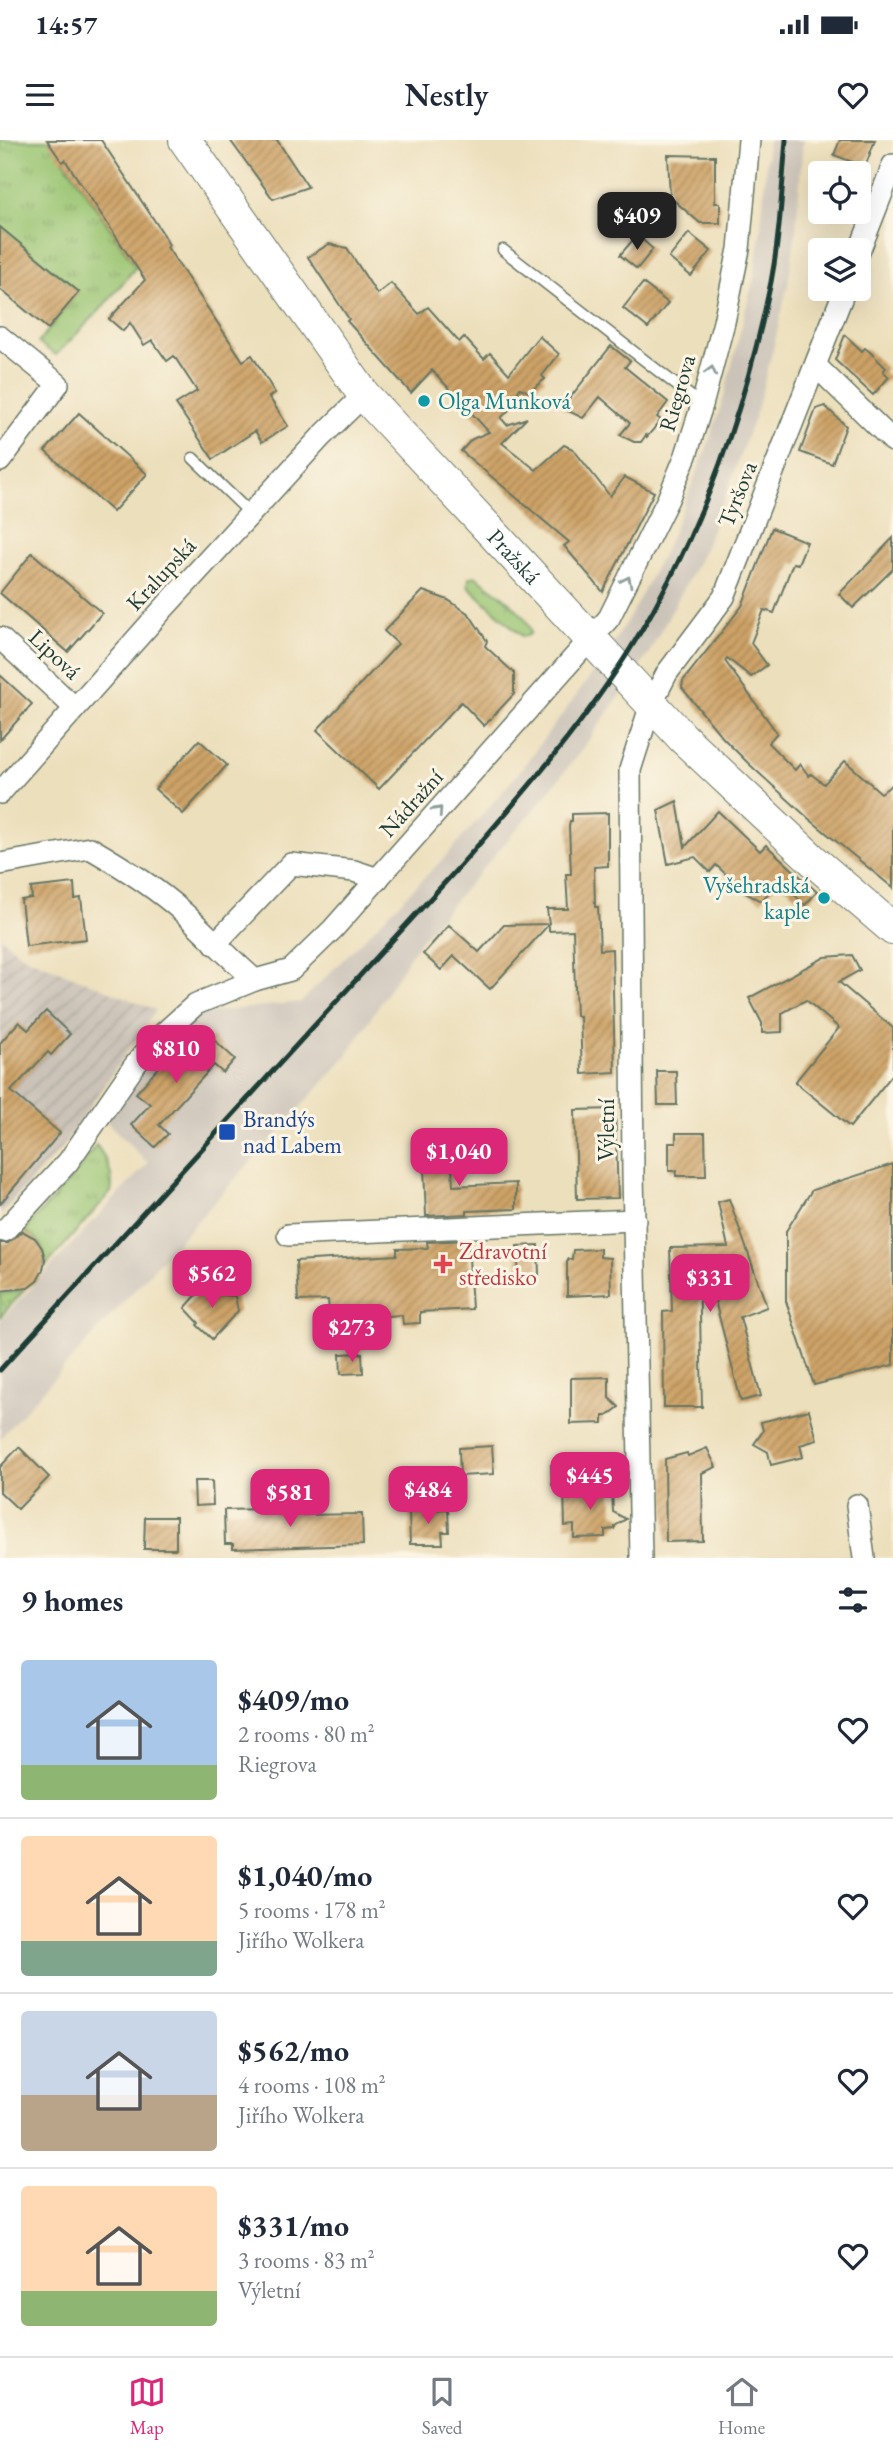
<!DOCTYPE html>
<meta charset="utf-8">
<style>
body{margin:0;font-family:"EB Garamond",serif;background:#f6f6f7;color:#1f2937;height:100vh;display:flex;flex-direction:column;font-size:26px;white-space:nowrap}
*{box-sizing:border-box;margin:0}
p{font-size:23px;color:#747a83}
.icon{flex:none;width:38px;height:38px;fill:none;stroke:currentColor;stroke-width:2;stroke-linecap:round;stroke-linejoin:round}
.map{position:relative;height:1418px;overflow:hidden}
.sheet{display:flex;flex-direction:column;background:#fff;flex:1}
.sheet>*{flex:none}
.tools{position:absolute;left:808px;top:21px;display:grid;gap:14px}
.tools a{display:grid;place-items:center;width:63px;height:63px;border-radius:7px;background:#fff;box-shadow:0 7px 28px #0002;font-size:35px}
.price{position:absolute;translate:-50% -60px;padding:0 16px;border-radius:14px;background:#db2777;color:#fff;font-size:23px;line-height:46px;filter:drop-shadow(0 2px 4px #0008)}
.price::after{content:'';position:absolute;left:50%;top:42px;width:21px;height:16px;margin-left:-10px;background:inherit;clip-path:polygon(0 0,100% 0,50% 100%)}
.price.current{background:#222;color:#fff}
ul{padding:0;list-style:none}
li{display:flex;align-items:center;gap:21px;height:175px;padding:0 21px}
li+li{border-top:2px solid #e0e1e3}
li span{display:grid;place-items:center;flex:none;width:196px;height:140px;border-radius:7px;color:#555}
li>.icon{margin-inline-start:auto}
span .icon{width:84px;height:84px;fill:#fffc;stroke-width:1}
li b{font-size:30px}
h2{display:flex;justify-content:space-between;align-items:center;height:84px;padding:0 21px;font-size:30px}
.status{display:flex;justify-content:space-between;align-items:center;height:49px;padding:0 35px;background:#fff;direction:ltr}
.status svg{height:19px;fill:currentColor}
header{display:flex;justify-content:space-between;align-items:center;height:91px;padding:0 21px;background:#fff;font-size:32px;font-weight:600}
.dock{display:flex;justify-content:space-around;align-items:center;height:98px;border-top:2px solid #e0e1e3;background:#fff;font-size:19px;color:#747a83}
.dock a{display:grid;justify-items:center;gap:4px}
.dock .current{color:#db2777}
.map>svg:first-child{display:block}
.industrial{fill:url(#industrial-furrows)}
.railway{fill:#cbc3b8}
.grass{fill:url(#grass-tufts);stroke:#5c8153;stroke-width:2}
.building{fill:url(#building-hatch)}
.lines{fill:none;stroke-linecap:round;stroke-linejoin:round}
.lane-casing{stroke:#677664;stroke-width:13}
.street-casing{stroke:#677664;stroke-width:24}
.secondary-casing{stroke:#677664;stroke-width:34}
.lane{stroke:#fff;stroke-width:10}
.street{stroke:#fff;stroke-width:21}
.secondary{stroke:#fff;stroke-width:32}
.rail{stroke:#1f3d34;stroke-width:5}
.oneway{stroke:#8f9e9a}
.culture-dot{fill:#0f9aa8;stroke:#fcf5e5;stroke-width:2.5}
.transit-dot{fill:#1a4fb4;stroke:#fcf5e5;stroke-width:2.5}
.health-dot{fill:#e0444e;stroke:#fcf5e5;stroke-width:2.5}
.labels{text-anchor:middle;dominant-baseline:central;stroke-width:6;stroke-linejoin:round;paint-order:stroke}
.street-label{font-size:23px;fill:#1f3d34;stroke:#fcf5e5}
.culture-label{font-size:23px;fill:#0d838f;stroke:#fcf5e5;text-anchor:start}
.transit-label{font-size:23px;fill:#164399;stroke:#fcf5e5;text-anchor:start}
.health-label{font-size:23px;fill:#be3a42;stroke:#fcf5e5;text-anchor:start}
</style>
<div class="status"><b>14:57</b><svg viewBox="0 0 49 12"><path d="M0 12V9h3v3zM5 12V6h3v6zM10 12V3h3v9zM15 12V0h3v12zM26 1h20v11H26zM47 4h2v5h-2z"/></svg></div>
<header><svg class="icon" aria-label="menu" viewBox="0 0 24 24"><path d="M4 6h16M4 12h16M4 18h16"/></svg>Nestly<svg class="icon" aria-label="heart" viewBox="0 0 24 24"><path d="M12 20l-8-8c-3-5 5-10 8-4 3-6 11-1 8 4z"/></svg></header>
<div class="map">
<svg width="893" height="1418" viewBox="0 0 893 1418">
<defs>
<pattern id="industrial-furrows" width="10" height="10" patternUnits="userSpaceOnUse" patternTransform="scale(1.75)"><rect width="10" height="10" fill="#cbc3b8"/><path d="M-1 1l2-2M0 10L10 0M9 11l2-2" fill="none" stroke="#aea89f"/></pattern>
<pattern id="grass-tufts" width="24" height="20" patternUnits="userSpaceOnUse" patternTransform="scale(1.75)"><rect width="24" height="20" fill="#9ac572"/><path d="M3 7l-1-3M5 7V3M7 7l1-3M15 17l-1-3M17 17v-4M19 17l1-3" fill="none" stroke="#7da15e"/></pattern>
<pattern id="building-hatch" width="6" height="6" patternUnits="userSpaceOnUse" patternTransform="scale(1.75)"><rect width="6" height="6" fill="#cea367"/><path d="M-1 1l2-2M0 6l6-6M5 7l2-2" fill="none" stroke="#a78656"/></pattern>
</defs>
<rect width="100%" height="100%" fill="#fcf5e5"/>
<filter id="ink" filterUnits="userSpaceOnUse"><feTurbulence type="fractalNoise" baseFrequency=".0143" numOctaves="2"/><feDisplacementMap in="SourceGraphic" scale="14" xChannelSelector="R" yChannelSelector="G"/><feConvolveMatrix kernelMatrix="1 2 1 2 8 2 1 2 1" color-interpolation-filters="sRGB"/></filter>
<filter id="wash" filterUnits="userSpaceOnUse"><feTurbulence type="fractalNoise" baseFrequency=".00686" numOctaves="4" result="noise"/><feDisplacementMap in="SourceGraphic" scale="28" xChannelSelector="R" yChannelSelector="G"/><feGaussianBlur stdDeviation="1.57" result="paint"/><feColorMatrix in="noise" values="0 0 0 0 0 0 0 0 0 0 0 0 0 0 0 0 0 1.4 0 .05"/><feComposite in="paint" operator="in"/></filter>
<g filter="url(#wash)">
<rect width="100%" height="100%" fill="#ecdfbc"/>
<!-- industrial -->
<path class="industrial" d="M0 796 21 815 156 870 62 1007 0 1075Z"/>
<!-- railway -->
<path class="railway" d="M768 0H803L796 91 788 144 775 201 757 270 720 370 702 414 648 515 583 608 543 659 419 802 346 917 0 1298V1181L148 1023 104 979 197 874 301 862 447 715 516 636 603 520 633 471 670 399 706 310 723 260 754 137 761 87Z"/>
<!-- grass -->
<g class="grass">
<path d="M0 0H50L136 127 100 170 56 215 38 203 78 152 0 87Z"/>
<path d="M475 436C491 447 529 473 531 493L527 496H522L468 446 469 438Z"/>
<path d="M96 1005C106 1017 115 1037 111 1052L45 1127C46 1110 40 1098 24 1091L78 1031Z"/>
<path d="M24 1150 0 1177V1154Z"/>
</g>
<g id="blocks">
<!-- building -->
<g class="building">
<path d="M47 0H101L164 95 169 105 167 107 243 221 252 215 275 253 269 257 288 286 262 302 255 291 213 319 176 264 197 251 174 216 167 221 152 200 144 205 130 183 123 191 109 179 145 140 65 20 62 22Z"/>
<path d="M230 0H277L308 47 273 59Z"/>
<path d="M840 0H875L865 27 834 15Z"/>
<path d="M668 15 715 16V63H720V83H700L670 57Z"/>
<path d="M0 87 79 152 48 189 0 149Z"/>
<path d="M689 93 711 111 691 136 669 118Z"/>
<path d="M637 95 653 109 637 129 620 115Z"/>
<path d="M329 104 347 108 377 154 391 143 419 174 428 167 459 202 464 197 484 219 490 213 509 234 539 196 559 214 542 236 545 239 529 252 520 248 509 270 501 278 507 285 527 278 502 303 536 330 564 305 573 309 610 356 625 337 654 352 603 452 564 406 569 402 461 311 472 299 489 292 432 230 411 253 347 181 349 179 308 117Z"/>
<path d="M643 143 668 163 648 188 623 168Z"/>
<path d="M845 195 862 211 865 208 870 212 886 228 883 231 889 237 873 255 835 220Z"/>
<path d="M611 206 630 221 625 227 668 262 657 277 661 280 647 297 646 295 641 302H634L620 295 630 283 600 257 583 278 562 268Z"/>
<path d="M825 266 846 286 832 324 800 312 816 269Z"/>
<path d="M79 273 147 334 113 372 45 311Z"/>
<path d="M772 388 807 402 798 424 793 423 774 473 764 470 751 503 767 525 751 537 727 518 725 521 777 593 768 603 795 630 800 624 809 636 811 634 824 644 845 621 881 653 893 644V748L808 678 748 623 723 598 682 548 683 541 742 466Z"/>
<path d="M893 398V429L853 468 839 454Z"/>
<path d="M32 413 102 473 68 512 0 453Z"/>
<path d="M423 451 448 460 469 474 487 501 485 506 514 533V554L484 586 461 562 379 649 317 590 398 504 384 491Z"/>
<path d="M0 535 32 564 0 600Z"/>
<path d="M199 600 227 625 183 674 155 649Z"/>
<path d="M677 661 685 707 718 671 760 711 766 705 817 752 805 765 780 741 761 761 747 754 716 725 710 732 695 717 668 724 658 670Z"/>
<path d="M608 673V726L594 727 595 767H598L600 810 612 809 615 932 582 934 580 876H576L573 790 549 791V784L490 849 454 816 441 830 423 814 449 785 479 812 504 785 549 784 547 769H568L566 734H571L569 686 570 681H572V674Z"/>
<path d="M74 743 75 759 81 758 86 799 26 806 21 760 32 758 31 748Z"/>
<path d="M852 815 860 830 839 842 893 888V934L850 987 795 942 839 888 806 860 782 873V892L762 893V883L749 858 825 817Z"/>
<path d="M46 871 70 894 51 915 48 912 11 951 60 993 0 1064V903L19 882 28 890Z"/>
<path d="M211 897 235 919 223 933 214 925 159 985 168 994 155 1007 131 985 150 964 136 953 179 905 192 917Z"/>
<path d="M657 931H676L677 965H658Z"/>
<path d="M615 969 618 1058 577 1059 575 970Z"/>
<path d="M676 993H705L706 1036H676L677 1031H669V1003H676Z"/>
<path d="M451 1003 453 1046 516 1043V1069L467 1071V1074L426 1076 423 1004Z"/>
<path d="M893 1024V1225L814 1245 786 1161V1091L812 1050Z"/>
<path d="M729 1059 767 1167 740 1177 761 1256 741 1261 706 1126 699 1127 702 1267H664L663 1172 672 1171 670 1108 728 1107 718 1062Z"/>
<path d="M22 1091 35 1098 42 1108 45 1119 43 1130 37 1141 28 1148 0 1151V1103H8Z"/>
<path d="M468 1100 472 1169 420 1172V1183L403 1184 402 1175 355 1178V1190L331 1192 328 1160 298 1161 296 1121 397 1115V1109L428 1108 427 1102Z"/>
<path d="M538 1105 539 1135 519 1138 517 1106Z"/>
<path d="M600 1109V1117L610 1118 611 1154 567 1156V1119H572L573 1110Z"/>
<path d="M208 1142 222 1155 235 1156 238 1171 212 1199 197 1185 199 1183 185 1168Z"/>
<path d="M362 1213 363 1233 341 1234 340 1214Z"/>
<path d="M609 1237V1258L619 1267 607 1276H603V1283L571 1284V1238Z"/>
<path d="M809 1270 817 1300 800 1305 803 1317 771 1325 768 1312 754 1304 763 1291 761 1282Z"/>
<path d="M492 1306 494 1334 460 1336 459 1308Z"/>
<path d="M19 1307 49 1337 18 1369 0 1352V1327Z"/>
<path d="M707 1308 716 1327 702 1333 703 1401 666 1402 665 1319 687 1313 688 1316Z"/>
<path d="M551 1325H576V1345H552Z"/>
<path d="M194 1341H212L213 1365 195 1366Z"/>
<path d="M612 1349 613 1372 626 1379 615 1386V1389L605 1390V1397L574 1398V1385L565 1386 564 1350Z"/>
<path d="M302 1368V1375L362 1374 363 1405 233 1409V1404H225L224 1370Z"/>
<path d="M448 1369 449 1392H442L443 1404H410L409 1370Z"/>
<path d="M145 1377H176V1409H144Z"/>
</g>
</g>
</g>
<g filter="url(#ink)">
<use href="#blocks" fill-opacity="0" stroke="#677664" stroke-width="2"/>
<g class="lines">
<!-- lane casing -->
<g class="lane-casing">
<g id="lane">
<path d="M503 110 702 265"/>
<path d="M193 318 252 375"/>
</g>
</g>
<!-- street casing -->
<g class="street-casing">
<g id="street">
<path d="M859 112 893 25"/>
<path d="M0 197 58 244 0 321"/>
<path d="M816 226 893 301"/>
<path d="M0 498 75 568"/>
<path d="M0 653 164 468 321 297 364 255"/>
<path d="M0 724 90 708C123 727 155 747 184 773 208 795 230 819 255 840L291 830 333 789 609 478 668 359 686 315 702 265 724 182 739 109 749 0"/>
<path d="M215 804 291 724 354 731 378 739"/>
<path d="M4 1091 68 1022 135 925 155 901 196 864 255 840"/>
<path d="M288 1095 635 1080"/>
<path d="M857 1365 864 1418"/>
<path d="M641 1418 633 1033 630 630 651 564 667 533 724 457 845 149"/>
</g>
</g>
<!-- secondary casing -->
<g class="secondary-casing">
<g id="secondary">
<path id="s1" d="M185 0 364 255 683 598 815 722 893 789"/>
</g>
</g>
<!-- lane -->
<use href="#lane" class="lane"/>
<!-- street -->
<use href="#street" class="street"/>
<!-- secondary -->
<use href="#secondary" class="secondary"/>
<!-- rail -->
<path class="rail" d="M0 1230 460 726C521 656 583 586 632 506 701 395 745 269 771 142 780 95 782 47 786 0"/>
</g>
<!-- one-way arrows -->
<defs><path id="oneway-chevron" d="M-2-3.5L2.5 0L-2 3.5" fill="none" stroke-width="1.6" stroke-linecap="round" stroke-linejoin="round" transform="scale(1.75)"/></defs>
<g class="oneway">
<use href="#oneway-chevron" transform="translate(711 231) rotate(-75)"/>
<use href="#oneway-chevron" transform="translate(627 441) rotate(-64)"/>
<use href="#oneway-chevron" transform="translate(438 671) rotate(-48)"/>
</g>
</g>
<!-- markers -->
<g class="culture-dot">
<circle cx="424" cy="261" r="7"/>
<circle cx="824" cy="758" r="7"/>
</g>
<rect class="transit-dot" x="218" y="983" width="18" height="18" rx="3.5"/>
<path class="health-dot" d="M439.5 1113.5h7v7h7v7h-7v7h-7v-7h-7v-7h7z"/>
<g class="labels">
<!-- street labels -->
<g class="street-label">
<text transform="translate(677 253) rotate(-74)">Riegrova</text>
<text transform="translate(737 354) rotate(-68)">Tyršova</text>
<text stroke="none"><textPath href="#s1" startOffset="532">Pražská</textPath></text>
<text transform="translate(161 434) rotate(-47)">Kralupská</text>
<text transform="translate(55 514) rotate(43)">Lipová</text>
<text transform="translate(411 663) rotate(-48)">Nádražní</text>
<text transform="translate(606 990) rotate(-90)">Výletní</text>
</g>
<!-- culture labels -->
<g class="culture-label">
<text x="438" y="261">Olga Munková</text>
<text x="810" y="745" text-anchor="end">Vyšehradská<tspan x="810" dy="26">kaple</tspan></text>
</g>
<!-- transit labels -->
<g class="transit-label">
<text x="243" y="979">Brandýs<tspan x="243" dy="26">nad Labem</tspan></text>
</g>
<!-- health labels -->
<g class="health-label">
<text x="459" y="1111">Zdravotní<tspan x="459" dy="26">středisko</tspan></text>
</g>
</g>
</svg>
<div class="tools">
<a><svg class="icon" aria-label="locate" viewBox="0 0 24 24"><circle cx="12" cy="12" r="6"/><path d="M12 2v4M12 18v4M2 12h4M18 12h4"/></svg></a>
<a><svg class="icon" aria-label="layers" viewBox="0 0 24 24"><path d="M12 4l9 5-9 5-9-5zM3 14l9 5 9-5"/></svg></a>
</div>
<b class="price current" style="left:637px;top:112px">$409</b>
<b class="price" style="left:176px;top:945px">$810</b>
<b class="price" style="left:459px;top:1048px">$1,040</b>
<b class="price" style="left:212px;top:1170px">$562</b>
<b class="price" style="left:710px;top:1174px">$331</b>
<b class="price" style="left:352px;top:1224px">$273</b>
<b class="price" style="left:590px;top:1372px">$445</b>
<b class="price" style="left:428px;top:1386px">$484</b>
<b class="price" style="left:290px;top:1389px">$581</b>
</div>
<section class="sheet">
<h2>9 homes<svg class="icon" aria-label="filters" viewBox="0 0 24 24"><path d="M4 7h16M4 17h16"/><circle cx="9" cy="7" r="2"/><circle cx="15" cy="17" r="2"/></svg></h2>
<ul>
<li><span style="background:linear-gradient(#a9c7e8 75%,#8fb573 0)"><svg class="icon" aria-label="home" viewBox="0 0 24 24"><path d="M3 11l9-7 9 7M6 9v11h12V9"/></svg></span><div><b>$409/mo</b><p>2 rooms · 80 m²</p><p>Riegrova</p></div><svg class="icon" aria-label="heart" viewBox="0 0 24 24"><path d="M12 20l-8-8c-3-5 5-10 8-4 3-6 11-1 8 4z"/></svg></li>
<li><span style="background:linear-gradient(#ffd9b3 75%,#7fa58c 0)"><svg class="icon" aria-label="home" viewBox="0 0 24 24"><path d="M3 11l9-7 9 7M6 9v11h12V9"/></svg></span><div><b>$1,040/mo</b><p>5 rooms · 178 m²</p><p>Jiřího Wolkera</p></div><svg class="icon" aria-label="heart" viewBox="0 0 24 24"><path d="M12 20l-8-8c-3-5 5-10 8-4 3-6 11-1 8 4z"/></svg></li>
<li><span style="background:linear-gradient(#c9d6e8 60%,#b9a48a 0)"><svg class="icon" aria-label="home" viewBox="0 0 24 24"><path d="M3 11l9-7 9 7M6 9v11h12V9"/></svg></span><div><b>$562/mo</b><p>4 rooms · 108 m²</p><p>Jiřího Wolkera</p></div><svg class="icon" aria-label="heart" viewBox="0 0 24 24"><path d="M12 20l-8-8c-3-5 5-10 8-4 3-6 11-1 8 4z"/></svg></li>
<li><span style="background:linear-gradient(#ffd9b3 75%,#8fb573 0)"><svg class="icon" aria-label="home" viewBox="0 0 24 24"><path d="M3 11l9-7 9 7M6 9v11h12V9"/></svg></span><div><b>$331/mo</b><p>3 rooms · 83 m²</p><p>Výletní</p></div><svg class="icon" aria-label="heart" viewBox="0 0 24 24"><path d="M12 20l-8-8c-3-5 5-10 8-4 3-6 11-1 8 4z"/></svg></li>
</ul>
</section>
<nav class="dock">
<a class="current"><svg class="icon" aria-label="map" viewBox="0 0 24 24"><path d="M3 6l6-2 6 2 6-2v14l-6 2-6-2-6 2zM9 4v14M15 6v14"/></svg>Map</a>
<a><svg class="icon" aria-label="saved" viewBox="0 0 24 24"><path d="M7 4h10v16l-5-4-5 4z"/></svg>Saved</a>
<a><svg class="icon" aria-label="home" viewBox="0 0 24 24"><path d="M3 11l9-7 9 7M6 9v11h12V9"/></svg>Home</a>
</nav>
